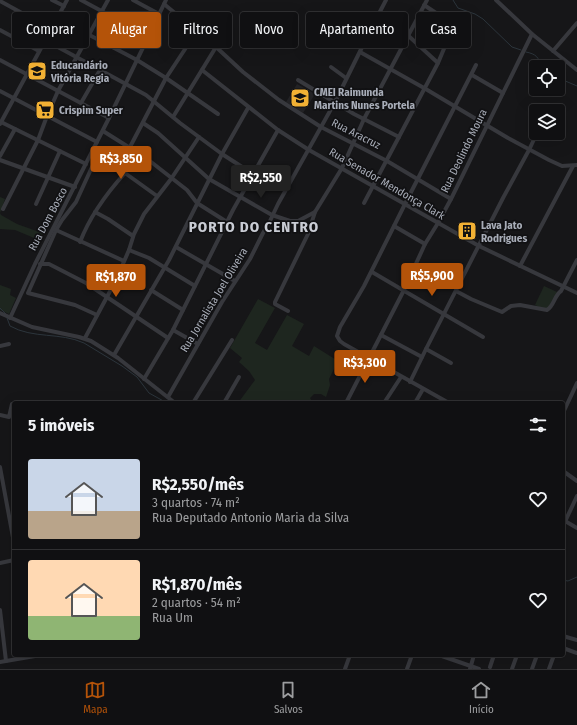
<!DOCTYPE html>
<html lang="pt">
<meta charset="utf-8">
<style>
body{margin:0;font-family:"Fira Sans Condensed",sans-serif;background:#19191b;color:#f1f3f6;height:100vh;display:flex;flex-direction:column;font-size:15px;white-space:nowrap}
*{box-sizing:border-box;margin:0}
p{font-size:13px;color:#9c9d9f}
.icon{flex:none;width:22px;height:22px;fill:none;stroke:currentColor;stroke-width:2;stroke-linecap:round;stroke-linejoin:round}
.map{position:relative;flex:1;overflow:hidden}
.drawer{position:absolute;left:12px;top:401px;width:553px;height:256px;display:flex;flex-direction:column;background:#101012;border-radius:4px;box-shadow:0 4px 16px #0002,0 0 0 1px #303032}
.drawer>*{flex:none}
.banner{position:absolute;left:12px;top:12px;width:553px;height:36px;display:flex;gap:8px}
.buttons{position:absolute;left:529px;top:60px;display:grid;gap:8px}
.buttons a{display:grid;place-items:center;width:36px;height:36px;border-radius:4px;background:#101012;box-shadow:0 4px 16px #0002,0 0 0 1px #303032;font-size:20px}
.price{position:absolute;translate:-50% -34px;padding:0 9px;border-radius:4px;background:#b45309;color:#fff;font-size:13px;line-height:26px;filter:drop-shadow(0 1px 2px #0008)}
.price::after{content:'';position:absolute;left:50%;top:24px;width:12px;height:9px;margin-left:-6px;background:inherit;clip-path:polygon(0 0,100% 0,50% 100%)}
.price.active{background:#222;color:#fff}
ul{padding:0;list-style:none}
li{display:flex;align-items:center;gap:12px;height:100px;padding:0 16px}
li+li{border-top:1px solid #303032}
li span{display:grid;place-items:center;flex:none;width:112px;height:80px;border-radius:4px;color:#555}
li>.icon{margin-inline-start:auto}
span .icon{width:48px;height:48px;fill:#fffc;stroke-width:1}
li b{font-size:17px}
h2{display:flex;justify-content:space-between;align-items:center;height:48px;padding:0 16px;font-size:17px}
.chip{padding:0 14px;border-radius:4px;background:#101012;box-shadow:0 4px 16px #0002,0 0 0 1px #303032;font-size:14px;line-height:36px}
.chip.active{background:#b45309;color:#fff}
.tab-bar{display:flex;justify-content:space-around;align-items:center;height:56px;border-top:1px solid #303032;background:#101012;font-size:11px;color:#9c9d9f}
.tab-bar a{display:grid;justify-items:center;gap:2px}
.tab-bar .active{color:#b45309}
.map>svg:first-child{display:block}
.built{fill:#222225}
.green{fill:#1e261f}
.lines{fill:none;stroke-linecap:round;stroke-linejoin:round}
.stream{stroke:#2c353c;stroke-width:1}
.minor{stroke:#37383d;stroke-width:4}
.labels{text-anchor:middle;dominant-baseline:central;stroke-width:3.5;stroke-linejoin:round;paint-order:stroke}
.poi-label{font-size:11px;font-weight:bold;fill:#a8adb8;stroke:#111113;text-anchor:start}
.street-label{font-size:11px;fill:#a8adb8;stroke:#111113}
.district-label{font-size:15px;font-weight:bold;letter-spacing:1px;fill:#c9ccd4;stroke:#111113}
</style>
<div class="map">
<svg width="577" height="669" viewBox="0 0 577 669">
<rect width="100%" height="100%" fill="#161618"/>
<!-- built -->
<path class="built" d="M297 84 315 94 303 113 286 102Z"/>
<!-- green -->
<g class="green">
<path d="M0 197 5 199 0 213 1 215 17 224 42 233 43 235 41 239 39 240 15 230 0 229Z"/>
<path d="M0 285 11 289 10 295 16 298 9 314 0 310Z"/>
<path d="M544 286 557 292 547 311 535 305Z"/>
<path d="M258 299 275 308 255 343 267 350 287 315 304 324 292 346 309 356 314 346 338 361 329 379 330 385 326 397 321 394H314L310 398 313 403H238L255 380 249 371 239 362 242 358 230 348Z"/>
</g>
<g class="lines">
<!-- stream -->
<g class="stream">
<path d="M453 0 458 8 475 14 483 19 512 47 521 50"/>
<path d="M526 52C536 54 539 57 541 67"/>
<path d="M558 81 563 80 577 86"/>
<path d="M0 308 7 315"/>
<path d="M7 318 10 326C33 339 60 332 84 343L122 366 137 377 149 393 167 403"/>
<path d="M563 580 568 581 577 577"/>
</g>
<!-- minor -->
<g class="minor">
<path d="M52 0 64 6"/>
<path d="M81 0 148 36"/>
<path d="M133 0 159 14"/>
<path d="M496 0 532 34 577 70"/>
<path d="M0 1 51 29"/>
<path d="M164 4 216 47 243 72 279 100 321 127 387 161 451 199"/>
<path d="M378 15 401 29 438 63"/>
<path d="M57 18 137 60 166 78 218 114"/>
<path d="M0 30 39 51"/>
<path d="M45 40 146 95 180 123 222 154 253 174"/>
<path d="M553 51 577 23"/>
<path d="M360 52 424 88 508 138 549 160 562 166 577 165"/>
<path d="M0 60 109 118"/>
<path d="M331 67 346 78"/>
<path d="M202 70 278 130 309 150 479 246 577 293"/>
<path d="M472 75 503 93"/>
<path d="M298 80 354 114 399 137"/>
<path d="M0 91 97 142"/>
<path d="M81 103 100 70"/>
<path d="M173 117 216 47"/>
<path d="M1 122 86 164"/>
<path d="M143 123 158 133 209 179 272 215 290 221H298L315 212"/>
<path d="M0 124 67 0"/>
<path d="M103 131 146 158 187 190 197 203 227 222"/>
<path d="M130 147 166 78 197 31"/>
<path d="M96 155 125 173 157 196"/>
<path d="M0 156 15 129"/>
<path d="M97 156 76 202 62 220 56 230 28 293 75 305 97 315"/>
<path d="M0 160 75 187"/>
<path d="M364 203 438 63 451 32 452 27 448 21 424 5"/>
<path d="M36 204 60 151"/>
<path d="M3 209 38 140 47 116 58 91 108 0"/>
<path d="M95 212 108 219 133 236"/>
<path d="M394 226 425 244"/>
<path d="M56 230 124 261"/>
<path d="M80 242C90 216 106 194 125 173"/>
<path d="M176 247 235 281"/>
<path d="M129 250 149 258 195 286"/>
<path d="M40 264H49L86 283 168 338"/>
<path d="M520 266 573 166"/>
<path d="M372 272 483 337"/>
<path d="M151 290 183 310"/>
<path d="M456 291 471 299 502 312 511 306 520 305 547 310C554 306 554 296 561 291L577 260"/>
<path d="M288 311 275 304V302L308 234 315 212 342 168 364 119 427 0"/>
<path d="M0 313 32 327 79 337 91 341 118 358 175 403"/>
<path d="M10 318 35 264 109 118 166 0"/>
<path d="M173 330 198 344"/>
<path d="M381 335 422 357"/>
<path d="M85 338 116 280 129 250 134 234 144 214 171 179 199 137"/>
<path d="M0 346 9 344"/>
<path d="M426 349 451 363"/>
<path d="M114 355 169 260 222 154 248 108"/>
<path d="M144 379 173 330 233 210 278 130"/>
<path d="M410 382 426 349 503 198 529 150 537 133"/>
<path d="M168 397 222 302 250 259 263 233 269 223 278 204 335 102 374 23 386 0"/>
<path d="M193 403 232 340"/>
<path d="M224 403 239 377"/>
<path d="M346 403 404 290 425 244 438 223 451 199 532 34"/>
<path d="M384 403 401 377"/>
<path d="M415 403 423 389"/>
<path d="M449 403 344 344 340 341 337 336 340 327 364 286 405 204 476 65"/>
<path d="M563 413 577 383"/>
<path d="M0 415 9 417 12 404"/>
<path d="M0 467 14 543"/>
<path d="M563 471 577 481"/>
<path d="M565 521 577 528"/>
<path d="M563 526 577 496"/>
<path d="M0 563 14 560"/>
<path d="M0 610 6 661"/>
<path d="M563 636 577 640"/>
<path d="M563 648 577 653"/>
<path d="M439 655 479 669"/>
<path d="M0 662 41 655"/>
<path d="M490 667 494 655"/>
<path d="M345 669 350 655"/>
<path d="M407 669 412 655"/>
<path d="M470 669 474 655"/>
<path d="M512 669 517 655"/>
<path d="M532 669 537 655"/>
<path d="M549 669 554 655"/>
</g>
</g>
<!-- icons -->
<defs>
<g id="school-square" transform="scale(1)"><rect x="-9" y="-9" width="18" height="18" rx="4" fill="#f2b134" stroke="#111113"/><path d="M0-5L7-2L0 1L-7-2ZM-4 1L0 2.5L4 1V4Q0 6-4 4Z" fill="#111"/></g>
<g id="supermarket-square" transform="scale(1)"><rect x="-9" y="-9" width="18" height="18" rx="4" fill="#f2b134" stroke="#111113"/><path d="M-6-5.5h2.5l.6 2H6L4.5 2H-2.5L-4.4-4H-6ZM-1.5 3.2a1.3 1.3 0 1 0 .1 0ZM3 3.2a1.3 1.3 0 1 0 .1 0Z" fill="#111"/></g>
<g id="building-square" transform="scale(1)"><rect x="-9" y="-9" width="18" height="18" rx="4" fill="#f2b134" stroke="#111113"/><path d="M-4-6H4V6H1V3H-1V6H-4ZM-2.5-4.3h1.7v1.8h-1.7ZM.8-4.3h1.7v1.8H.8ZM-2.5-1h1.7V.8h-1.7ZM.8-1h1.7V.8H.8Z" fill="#111"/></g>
</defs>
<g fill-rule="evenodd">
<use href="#school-square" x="37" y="71"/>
<use href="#school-square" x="300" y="98"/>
<use href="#supermarket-square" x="45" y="110"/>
<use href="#building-square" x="467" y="231"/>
</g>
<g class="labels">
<!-- poi labels -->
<g class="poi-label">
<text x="51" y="65">Educandário<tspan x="51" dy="13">Vitória Regia</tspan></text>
<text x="314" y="92">CMEI Raimunda<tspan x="314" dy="13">Martins Nunes Portela</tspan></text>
<text x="59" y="110">Crispim Super</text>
<text x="481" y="225">Lava Jato<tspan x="481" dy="13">Rodrigues</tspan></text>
</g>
<!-- street labels -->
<g class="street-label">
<text transform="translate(356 134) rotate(27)">Rua Aracruz</text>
<text transform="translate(464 151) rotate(-64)">Rua Deolindo Moura</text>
<text transform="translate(387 184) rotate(30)">Rua Senador Mendonça Clark</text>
<text transform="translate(48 219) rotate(-62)">Rua Dom Bosco</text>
<text transform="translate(214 300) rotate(-59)">Rua Jornalista Joel Oliveira</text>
</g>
<!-- district labels -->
<g class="district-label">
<text x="254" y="227">PORTO DO CENTRO</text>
</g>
</g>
</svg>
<div class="buttons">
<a><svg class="icon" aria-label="locate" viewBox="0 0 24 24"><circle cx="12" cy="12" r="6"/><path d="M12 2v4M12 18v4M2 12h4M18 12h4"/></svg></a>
<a><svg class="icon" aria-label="layers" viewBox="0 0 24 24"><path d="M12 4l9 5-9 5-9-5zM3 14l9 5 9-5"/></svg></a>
</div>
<b class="price" style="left:121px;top:180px">R$3,850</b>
<b class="price active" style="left:261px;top:199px">R$2,550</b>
<b class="price" style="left:432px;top:297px">R$5,900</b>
<b class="price" style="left:116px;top:298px">R$1,870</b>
<b class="price" style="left:365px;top:384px">R$3,300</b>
<div class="banner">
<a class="chip">Comprar</a>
<a class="chip active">Alugar</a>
<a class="chip">Filtros</a>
<a class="chip">Novo</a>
<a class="chip">Apartamento</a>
<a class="chip">Casa</a>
</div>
<section class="drawer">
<h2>5 imóveis<svg class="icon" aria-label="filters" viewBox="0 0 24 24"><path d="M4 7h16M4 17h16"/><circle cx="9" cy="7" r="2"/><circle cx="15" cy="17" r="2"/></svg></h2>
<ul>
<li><span style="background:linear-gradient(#c9d6e8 65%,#b9a48a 0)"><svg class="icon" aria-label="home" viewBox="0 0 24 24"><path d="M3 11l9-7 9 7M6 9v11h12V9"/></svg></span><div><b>R$2,550/mês</b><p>3 quartos · 74 m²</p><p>Rua Deputado Antonio Maria da Silva</p></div><svg class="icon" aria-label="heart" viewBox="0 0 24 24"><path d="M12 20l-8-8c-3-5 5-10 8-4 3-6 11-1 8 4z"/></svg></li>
<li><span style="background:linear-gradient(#ffd9b3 70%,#8fb573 0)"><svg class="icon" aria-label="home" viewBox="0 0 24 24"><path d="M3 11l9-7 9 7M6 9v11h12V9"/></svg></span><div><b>R$1,870/mês</b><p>2 quartos · 54 m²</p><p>Rua Um</p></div><svg class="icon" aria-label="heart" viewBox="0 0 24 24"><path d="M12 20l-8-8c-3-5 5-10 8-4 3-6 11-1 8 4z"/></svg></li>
</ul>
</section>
</div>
<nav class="tab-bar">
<a class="active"><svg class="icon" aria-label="map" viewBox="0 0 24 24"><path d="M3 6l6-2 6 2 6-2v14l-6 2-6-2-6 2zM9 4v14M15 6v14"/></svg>Mapa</a>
<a><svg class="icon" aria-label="saved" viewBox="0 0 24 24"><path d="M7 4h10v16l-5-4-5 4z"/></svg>Salvos</a>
<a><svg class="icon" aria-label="home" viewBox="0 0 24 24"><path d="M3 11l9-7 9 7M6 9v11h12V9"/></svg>Início</a>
</nav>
